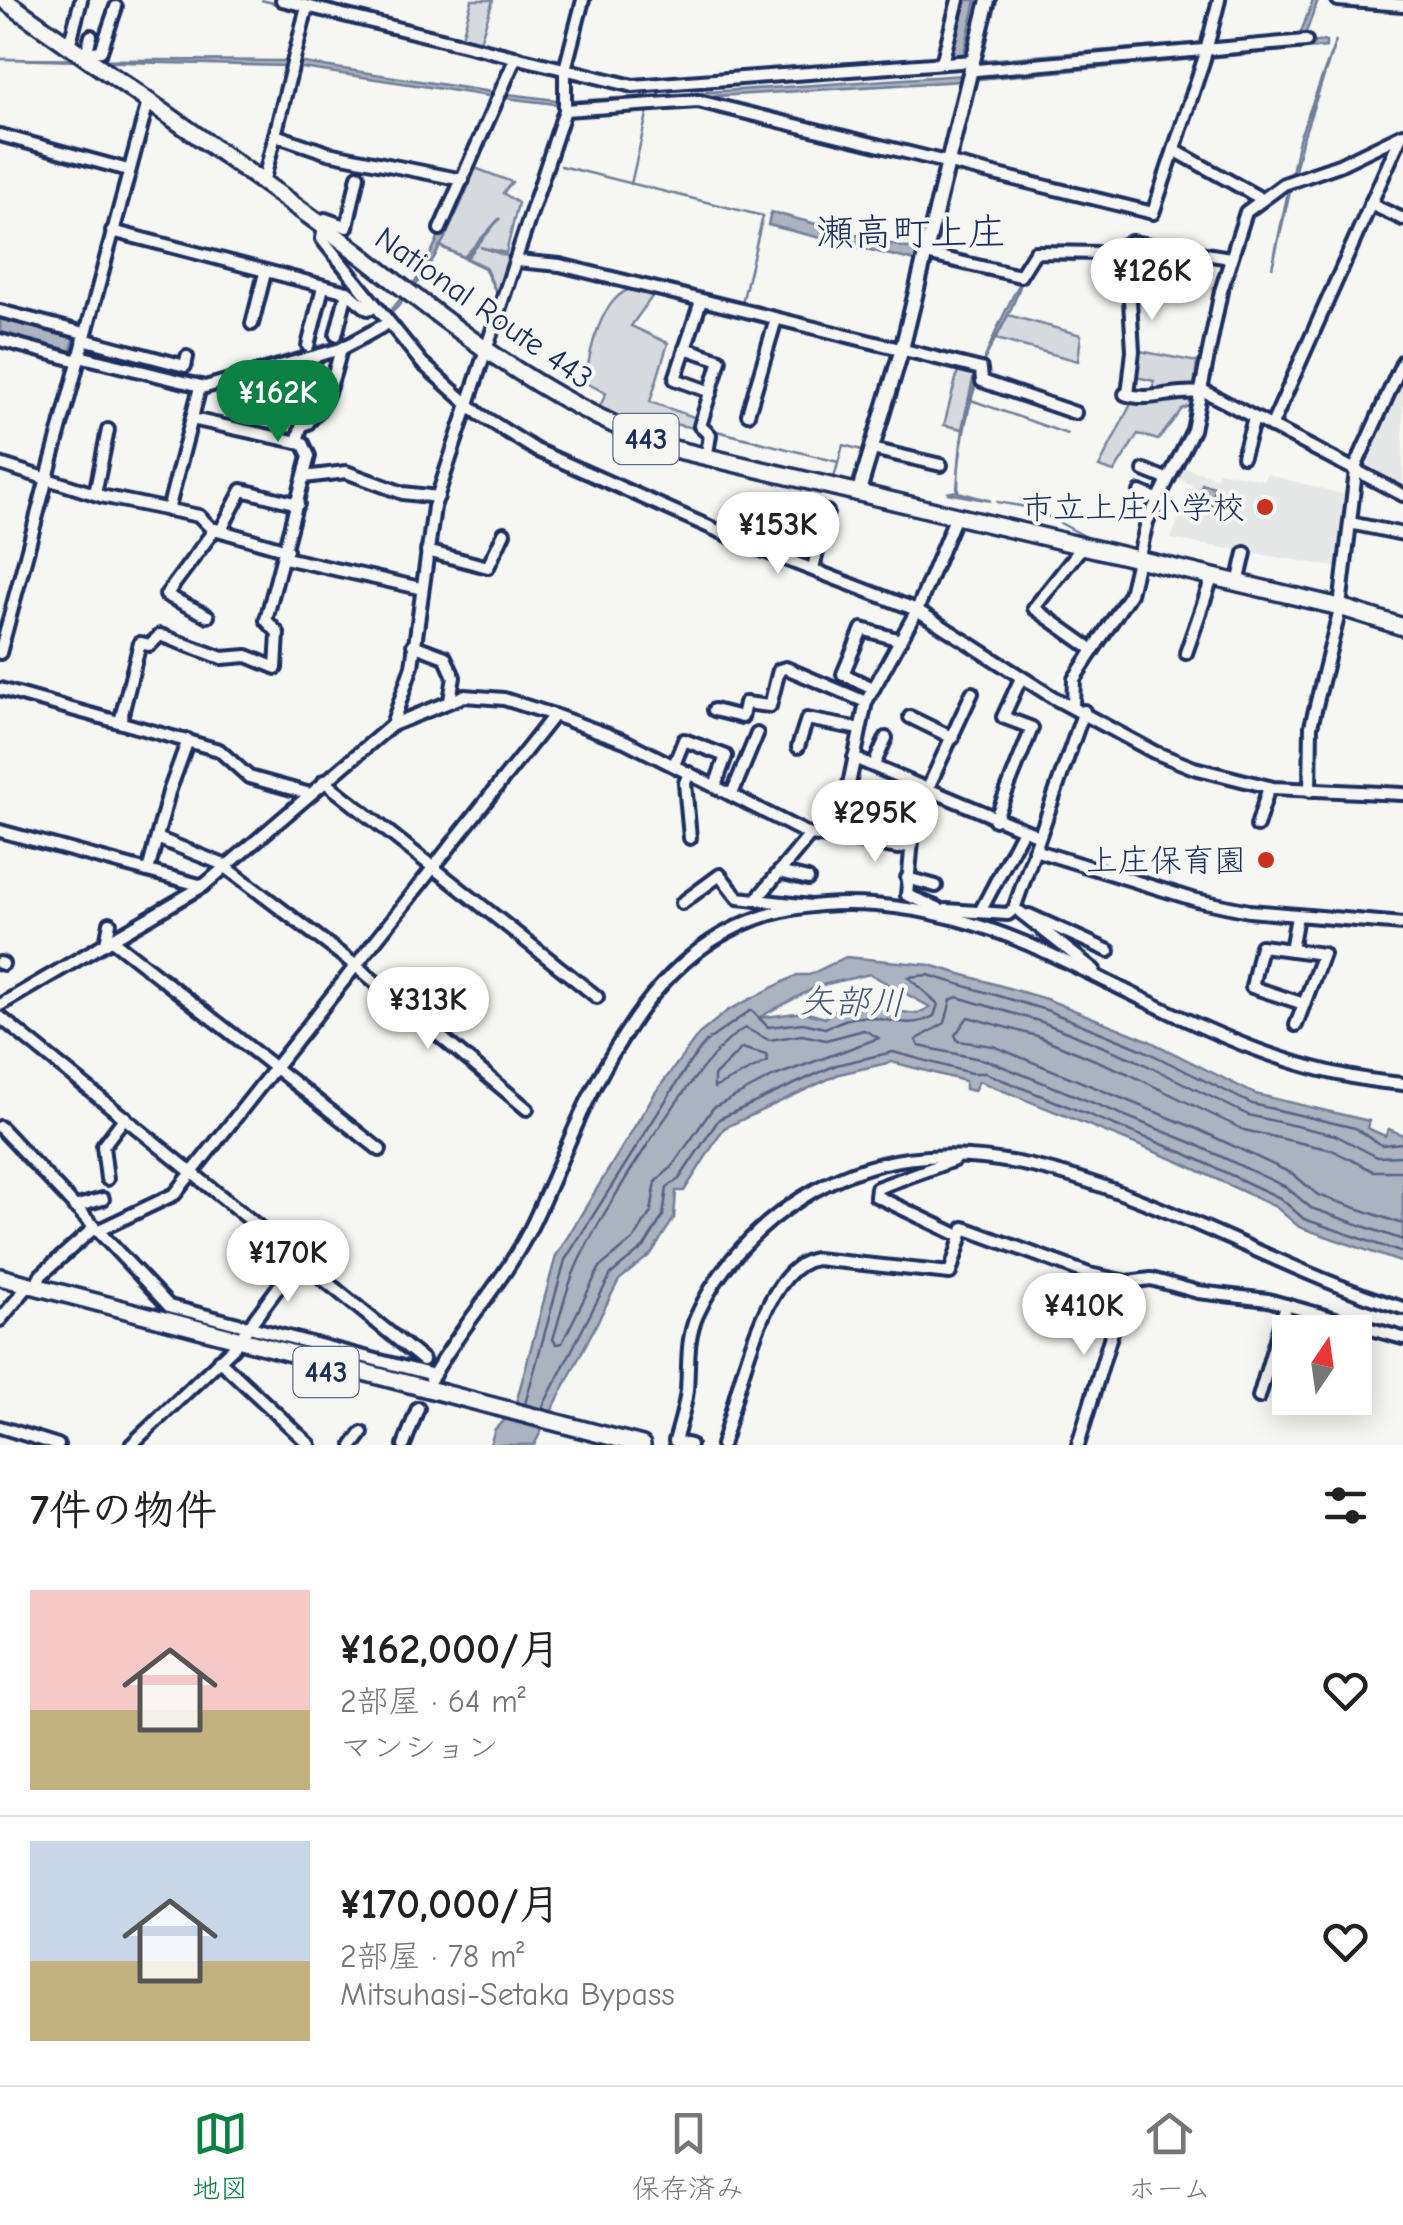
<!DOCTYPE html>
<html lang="ja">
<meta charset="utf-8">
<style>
body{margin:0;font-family:"Comic Neue","Klee One",sans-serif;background:#f2f2f2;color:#222;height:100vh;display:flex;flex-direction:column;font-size:38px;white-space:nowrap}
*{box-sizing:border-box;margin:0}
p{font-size:32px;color:#767676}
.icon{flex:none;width:55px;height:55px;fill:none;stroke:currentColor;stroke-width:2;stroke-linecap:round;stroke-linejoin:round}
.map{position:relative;height:1445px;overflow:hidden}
.drawer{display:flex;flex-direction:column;background:#fff;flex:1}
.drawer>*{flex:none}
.needle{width:65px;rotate:13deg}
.tools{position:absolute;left:1272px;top:1315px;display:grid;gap:20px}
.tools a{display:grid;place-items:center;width:100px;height:100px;border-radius:0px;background:#fff;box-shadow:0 5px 25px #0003;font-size:50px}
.price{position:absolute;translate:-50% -85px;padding:0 22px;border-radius:35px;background:#fff;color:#222;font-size:32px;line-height:65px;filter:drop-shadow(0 2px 5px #0008)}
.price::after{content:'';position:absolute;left:50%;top:60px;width:30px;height:22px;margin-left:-15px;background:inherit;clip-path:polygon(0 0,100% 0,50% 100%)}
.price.on{background:#0b8043;color:#fff}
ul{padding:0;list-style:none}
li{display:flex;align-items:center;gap:30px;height:250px;padding:0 30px}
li+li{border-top:2px solid #e0e0e0}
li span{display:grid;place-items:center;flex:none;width:280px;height:200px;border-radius:0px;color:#555}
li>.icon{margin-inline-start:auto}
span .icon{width:120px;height:120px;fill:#fffc;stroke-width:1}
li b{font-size:42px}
h2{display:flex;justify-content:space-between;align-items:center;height:120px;padding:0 30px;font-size:42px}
.tab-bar{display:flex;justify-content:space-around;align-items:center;height:140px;border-top:2px solid #e0e0e0;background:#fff;font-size:28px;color:#767676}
.tab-bar a{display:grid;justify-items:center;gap:5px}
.tab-bar .on{color:#0b8043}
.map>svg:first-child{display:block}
.built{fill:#e6e7e7}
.green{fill:#d6d9dd;stroke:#78849e;stroke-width:2.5}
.water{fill:#abb2c0;stroke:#717e99;stroke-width:2.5;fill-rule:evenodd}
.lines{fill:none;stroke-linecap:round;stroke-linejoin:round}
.shore{stroke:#556385;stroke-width:2.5}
.stream{stroke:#717e99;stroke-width:2.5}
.minor-casing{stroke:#1b2f5e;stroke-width:18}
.major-casing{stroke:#1b2f5e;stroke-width:20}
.highway-casing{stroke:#1b2f5e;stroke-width:22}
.minor{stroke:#f6f6f2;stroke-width:10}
.major{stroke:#f6f6f2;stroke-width:12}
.highway{stroke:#f6f6f2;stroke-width:15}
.poi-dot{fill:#c8321e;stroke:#f6f6f2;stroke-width:4}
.labels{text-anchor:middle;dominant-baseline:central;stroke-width:8;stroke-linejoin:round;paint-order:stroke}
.shield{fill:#f6f6f2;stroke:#5d6b8a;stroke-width:2.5}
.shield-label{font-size:30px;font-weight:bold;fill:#1b2f5e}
.street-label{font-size:32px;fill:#1b2f5e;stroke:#f6f6f2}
.poi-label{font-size:32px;fill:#1b2f5e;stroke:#f6f6f2;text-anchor:end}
.water-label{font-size:35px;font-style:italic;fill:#46567b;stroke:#f6f6f2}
.quarter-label{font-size:38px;fill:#1b2f5e;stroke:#f6f6f2}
</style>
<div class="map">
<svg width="1403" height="1445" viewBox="0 0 1403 1445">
<rect width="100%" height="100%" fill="#f6f6f2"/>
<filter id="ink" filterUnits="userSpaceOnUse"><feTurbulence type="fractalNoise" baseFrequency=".01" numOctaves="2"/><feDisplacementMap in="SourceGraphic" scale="20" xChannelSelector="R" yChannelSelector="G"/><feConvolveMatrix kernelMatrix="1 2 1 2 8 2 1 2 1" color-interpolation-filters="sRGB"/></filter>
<g filter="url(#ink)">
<!-- built -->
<g class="built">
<path d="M1403 365V492L1357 468Z"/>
<path d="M1177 465 1217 478 1219 471 1264 480 1266 474 1349 496 1341 568 1171 539 1192 485 1171 476Z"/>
</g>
<!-- green -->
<g class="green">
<path d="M472 0H493L479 45 461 40Z"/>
<path d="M475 168 512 182 503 193 518 203 506 253 480 247 516 259 500 300 485 267 467 258 500 218 464 257 438 245Z"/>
<path d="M634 288 654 294 631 326 668 343 650 402 697 418 695 428 673 424 672 440 597 413 606 393 586 383C588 354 601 295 634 288Z"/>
<path d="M1008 315 1081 335 1078 361 996 339Z"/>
<path d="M1135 350 1197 362 1194 389 1173 388 1152 395 1154 381 1132 376Z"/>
<path d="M959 367 975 370 962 429 944 425Z"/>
<path d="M1196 395 1195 404 1182 409 1158 440 1138 434 1114 472 1099 467 1133 400 1151 402Z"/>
</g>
<!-- water -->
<g class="water">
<path d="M261 0 631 88 1300 35 1313 0H1318L1304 38 632 93 521 66 508 94 557 100V104L505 98C472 172 443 273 382 321L422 273 502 98 289 66 0 59 291 61 504 94 517 63Z"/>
<path d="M965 0H976L964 53 957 59 952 52Z"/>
<path d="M1336 40 1302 141 1272 268 1299 139Z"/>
<path d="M1326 41V47L978 79 979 73Z"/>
<path d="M962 75 961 81 573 105 574 101Z"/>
<path d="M771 212 906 248 919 247 915 261 768 225Z"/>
<path d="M1022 279C1015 308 993 340 980 369 964 403 958 455 958 492L991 501 947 493 957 491C961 411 984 349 1022 279Z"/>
<path d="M0 319 74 338 71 351 0 332Z"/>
<path d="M1202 484 1215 487 1210 514 1197 511Z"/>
<path d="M846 957 930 965 1049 1000 1145 1039 1255 1094 1369 1121 1367 1128 1385 1136 1389 1129 1403 1135V1263L1299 1227 1276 1207 1180 1162 979 1081 974 1091 965 1089V1081L892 1062 839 1074 724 1128 684 1191H676L674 1218 651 1254 619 1280 534 1445H490L495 1429 514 1410 556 1256 655 1093 699 1034 727 1011 797 975H809ZM870 974 930 1007 917 1014 866 1007 832 1011 825 1018 804 1012 758 1018 818 986Z"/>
</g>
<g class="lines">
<!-- shore -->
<g class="shore">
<path d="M745 1028 769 1040 802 1035 826 1040 864 1030 879 1038 772 1077 713 1108 671 1168 656 1181 651 1212 634 1239 600 1267 562 1343 556 1344 553 1339C561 1315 566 1288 577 1265 600 1214 701 1051 745 1028Z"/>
<path d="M742 1048 766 1055 768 1061 714 1088V1076Z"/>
<path d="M1403 1156 1377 1157 1335 1135 1248 1115 1136 1060 1042 1022 957 997 951 1000 945 1023 916 1040 919 1046 989 1061 1190 1142 1286 1187 1311 1208 1403 1240"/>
<path d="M1403 1171H1373L1332 1150 1244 1130 1129 1074 1037 1036 968 1017 955 1035 958 1041 993 1046 1195 1128 1293 1174 1318 1195 1403 1224"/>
<path d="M525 1404 565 1260 690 1062 707 1041 751 1010 768 1027 803 1023 825 1028C838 1023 847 1017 863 1017 889 1018 910 1030 934 1016L938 1004 908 977 928 975 1046 1010 1141 1049 1252 1104 1355 1128 1381 1145 1403 1143"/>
<path d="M542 1408 611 1274 644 1247 663 1216 667 1187 679 1179 719 1119 836 1065 893 1052 971 1073H985L1184 1153 1280 1198 1304 1219 1403 1253"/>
</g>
<!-- stream -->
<g class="stream">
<path d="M561 166 763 216 742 303"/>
<path d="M631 184 648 110"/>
<path d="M439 246 484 268 499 298"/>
<path d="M465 258 499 219"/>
<path d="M1056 260 1074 261"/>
<path d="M88 349 203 380 354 336"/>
<path d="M1199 363 1200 370"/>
<path d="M971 400 1067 434"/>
<path d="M709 429 838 462"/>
<path d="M834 478 843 445 862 450"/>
<path d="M997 502 1032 508 1094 541"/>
</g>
<!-- minor casing -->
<g class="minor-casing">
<g id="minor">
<path d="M282 0 633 86 973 61"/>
<path d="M1338 0 1403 5"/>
<path d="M69 46 81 0"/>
<path d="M86 53 101 51 116 7"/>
<path d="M85 57 91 36"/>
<path d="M942 63 958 0"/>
<path d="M976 70 1306 41"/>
<path d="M565 110 698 101 1153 213 1204 59 1219 0"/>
<path d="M0 135 128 170"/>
<path d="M275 135 328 153 463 180"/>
<path d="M1174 150 1260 198"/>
<path d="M358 176 347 227 325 219 322 239 422 363 479 414 536 450 759 549 917 610 1054 698 1154 752 1194 768 1273 788 1403 794"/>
<path d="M263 183 307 7"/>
<path d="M1370 204 1403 219"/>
<path d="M440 229 516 57"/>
<path d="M112 231 347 292 368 309 375 307"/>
<path d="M1127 249 1133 351 1128 395"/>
<path d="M926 254 1020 276 1035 252 1106 253 1131 242 1230 258"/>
<path d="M517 261 560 265 981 369 982 381 1075 413"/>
<path d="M701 301 675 379 711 392"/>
<path d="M0 311 84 333"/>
<path d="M252 324 265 273"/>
<path d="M336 335 347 292"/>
<path d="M83 339 185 366 187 357"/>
<path d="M0 340 78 361"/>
<path d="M308 346 323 287"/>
<path d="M685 348 720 360 700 426 710 435 707 453"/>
<path d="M79 356 205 387 341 349 388 323"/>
<path d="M1202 390 1403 495"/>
<path d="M1125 394C1150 403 1174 389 1201 393"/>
<path d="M295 395 308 423"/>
<path d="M748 414 776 319"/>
<path d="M192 419 297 442"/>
<path d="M1271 427 1401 136"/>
<path d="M872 449 941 465"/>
<path d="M1243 456 1254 419"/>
<path d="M0 464 101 496 199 516 211 528 287 550"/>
<path d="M1144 470 1166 479"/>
<path d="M1354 470 1403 361"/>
<path d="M304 477 346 472 403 493 438 497"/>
<path d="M1140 492 1157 499"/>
<path d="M95 494 108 430"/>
<path d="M168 510 200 387"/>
<path d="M1350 523 1403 534"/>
<path d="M221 530 242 490 298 504"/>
<path d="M1082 547 1034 608 1093 650"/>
<path d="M427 551 488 567 504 533"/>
<path d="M285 558 420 588"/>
<path d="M813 568 827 512"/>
<path d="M1238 584 1245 553"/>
<path d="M1340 607 1356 471"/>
<path d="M208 616 166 595 215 529"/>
<path d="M413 645 445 657 454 677 450 700"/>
<path d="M0 653 148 102"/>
<path d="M1186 653 1212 578"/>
<path d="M873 688 843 674 862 629 900 640"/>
<path d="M0 689 219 750 249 777 310 794"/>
<path d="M1073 706 1074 679 1130 594 1147 522 1193 430 1221 291 1246 212 1284 184 1339 165 1403 134"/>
<path d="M714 710 742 717 745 703 770 706 779 670 786 668 866 702"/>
<path d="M910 717 953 738"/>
<path d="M120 722 140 643 150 645 160 635 222 658 247 656 276 668 278 633 266 620 309 456 303 443 297 442 301 427C327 412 333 377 341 349"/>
<path d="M392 725 412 666 434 507 565 110V69L583 0"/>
<path d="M798 747 807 719 860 729"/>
<path d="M854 758 1037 835"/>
<path d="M674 765 684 740 726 756 715 786"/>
<path d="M874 765 886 738"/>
<path d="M689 773 685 783 690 838"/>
<path d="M324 781 597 997"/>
<path d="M1310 791 1311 726 1339 613"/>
<path d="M732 794 757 734"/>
<path d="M892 803 918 810"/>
<path d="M995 820 1032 728 1003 717 1021 678"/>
<path d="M1257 826 1269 787"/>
<path d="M0 831 203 886"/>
<path d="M157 838 229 867"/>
<path d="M845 839 898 848 909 845"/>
<path d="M1034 850 1196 900 1249 911 1403 924"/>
<path d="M227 868 355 965 527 1109"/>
<path d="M148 871 169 792 188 740"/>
<path d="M779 872 808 879"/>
<path d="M907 878 936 886"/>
<path d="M756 900 810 835"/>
<path d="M682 903 720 875 738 898 811 906"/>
<path d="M938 908 907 895 914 818 972 693"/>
<path d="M946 910 1008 914 1014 909 1084 711"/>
<path d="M980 912 1023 830"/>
<path d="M1020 912 1094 970"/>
<path d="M1029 915 1109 951"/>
<path d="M112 940 380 1150"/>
<path d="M106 943 110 923"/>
<path d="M1291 950 1297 916"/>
<path d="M0 963 3 964"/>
<path d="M0 1005 203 886 392 725 464 696 504 699 554 715 625 741 810 835 845 839 850 814 845 804 866 702 917 610 956 516"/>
<path d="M0 1017 423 1360"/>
<path d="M1296 1025 1323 954 1261 946 1252 987 1304 1004"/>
<path d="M0 1127 169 1306 434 1375"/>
<path d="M954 1160 877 1188 876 1196 960 1236"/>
<path d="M107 1179 103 1146 125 1117"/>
<path d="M74 1207 103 1199"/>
<path d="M97 1231 175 1194 554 715"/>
<path d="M35 1287 41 1275 94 1228"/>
<path d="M0 1320 29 1285"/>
<path d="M219 1360 310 1445"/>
<path d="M431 1379C462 1324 507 1279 534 1221 563 1159 585 1095 623 1037 644 1003 670 971 703 947 803 874 949 906 1050 954 1165 1008 1275 1074 1403 1084"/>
<path d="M1259 1397 1286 1305"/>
<path d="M0 1427 58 1445"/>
<path d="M131 1445 233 1348 300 1258"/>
<path d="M353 1445 362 1433"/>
<path d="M404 1445 418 1408"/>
<path d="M690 1445 675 1441C680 1424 685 1408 687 1390 689 1364 686 1340 697 1315 719 1267 757 1226 802 1198 993 1076 1217 1254 1403 1308"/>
<path d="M722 1445C737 1398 762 1267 816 1259L950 1273 964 1228 1089 1274 1127 1282 1151 1279 1198 1292 1268 1300 1403 1338"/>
<path d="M1078 1445 1127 1282"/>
</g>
</g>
<!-- major casing -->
<g class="major-casing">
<path id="major" d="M858 494 902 349 988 0"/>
</g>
<!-- highway casing -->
<g class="highway-casing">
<g id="highway">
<path d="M4 0C109 74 215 147 319 223 437 312 532 399 674 449L1340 607 1403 627"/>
<path d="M0 1277 642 1445"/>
</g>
</g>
<!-- minor -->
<use href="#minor" class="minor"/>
<!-- major -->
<use href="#major" class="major"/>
<!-- highway -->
<use href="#highway" class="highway"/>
</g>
</g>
<!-- markers -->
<g class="poi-dot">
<circle cx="1265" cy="507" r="10"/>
<circle cx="1266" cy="860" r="10"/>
</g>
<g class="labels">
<!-- shield labels -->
<g class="shield">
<rect x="613.5" y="414" width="65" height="50" rx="8"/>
<rect x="293.5" y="1347" width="65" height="50" rx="8"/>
</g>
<g class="shield-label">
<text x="646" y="439">443</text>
<text x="326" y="1372">443</text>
</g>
<!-- street labels -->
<g class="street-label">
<text transform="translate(484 308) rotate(35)">National Route 443</text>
</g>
<!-- poi labels -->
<g class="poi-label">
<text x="1245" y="507">市立上庄小学校</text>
<text x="1246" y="860">上庄保育園</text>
</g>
<!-- water labels -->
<g class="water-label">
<text transform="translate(852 1002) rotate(1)">矢部川</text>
</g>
<!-- quarter labels -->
<g class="quarter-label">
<text x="911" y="233">瀬高町上庄</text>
</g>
</g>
</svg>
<div class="tools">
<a><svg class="needle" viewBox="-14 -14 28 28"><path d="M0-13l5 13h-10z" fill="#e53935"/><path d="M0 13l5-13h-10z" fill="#767676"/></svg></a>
</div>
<b class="price" style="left:1152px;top:323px">¥126K</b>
<b class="price on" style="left:278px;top:445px">¥162K</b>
<b class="price" style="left:778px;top:577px">¥153K</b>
<b class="price" style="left:875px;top:865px">¥295K</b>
<b class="price" style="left:428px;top:1052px">¥313K</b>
<b class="price" style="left:288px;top:1305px">¥170K</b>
<b class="price" style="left:1084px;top:1358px">¥410K</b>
</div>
<section class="drawer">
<h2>7件の物件<svg class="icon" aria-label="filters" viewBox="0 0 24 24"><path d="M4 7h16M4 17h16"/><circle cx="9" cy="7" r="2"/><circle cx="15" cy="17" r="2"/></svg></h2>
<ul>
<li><span style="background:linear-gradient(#f6c9c9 60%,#c2b280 0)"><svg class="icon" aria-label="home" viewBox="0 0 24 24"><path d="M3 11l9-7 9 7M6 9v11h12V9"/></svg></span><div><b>¥162,000/月</b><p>2部屋 · 64 m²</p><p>マンション</p></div><svg class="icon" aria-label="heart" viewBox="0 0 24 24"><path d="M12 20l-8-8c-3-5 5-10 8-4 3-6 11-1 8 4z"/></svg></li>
<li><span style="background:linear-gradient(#c9d6e8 60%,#c2b280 0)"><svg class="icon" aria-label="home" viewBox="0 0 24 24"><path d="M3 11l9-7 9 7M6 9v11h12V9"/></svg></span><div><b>¥170,000/月</b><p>2部屋 · 78 m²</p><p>Mitsuhasi-Setaka Bypass</p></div><svg class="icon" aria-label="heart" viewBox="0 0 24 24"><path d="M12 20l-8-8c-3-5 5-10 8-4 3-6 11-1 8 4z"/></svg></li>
</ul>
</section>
<nav class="tab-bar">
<a class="on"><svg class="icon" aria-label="map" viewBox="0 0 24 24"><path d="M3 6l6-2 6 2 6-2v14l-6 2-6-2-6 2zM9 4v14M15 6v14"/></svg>地図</a>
<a><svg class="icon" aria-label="saved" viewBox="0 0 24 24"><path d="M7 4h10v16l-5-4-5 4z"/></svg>保存済み</a>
<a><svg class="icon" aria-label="home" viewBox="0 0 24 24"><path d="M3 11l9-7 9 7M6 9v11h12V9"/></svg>ホーム</a>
</nav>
